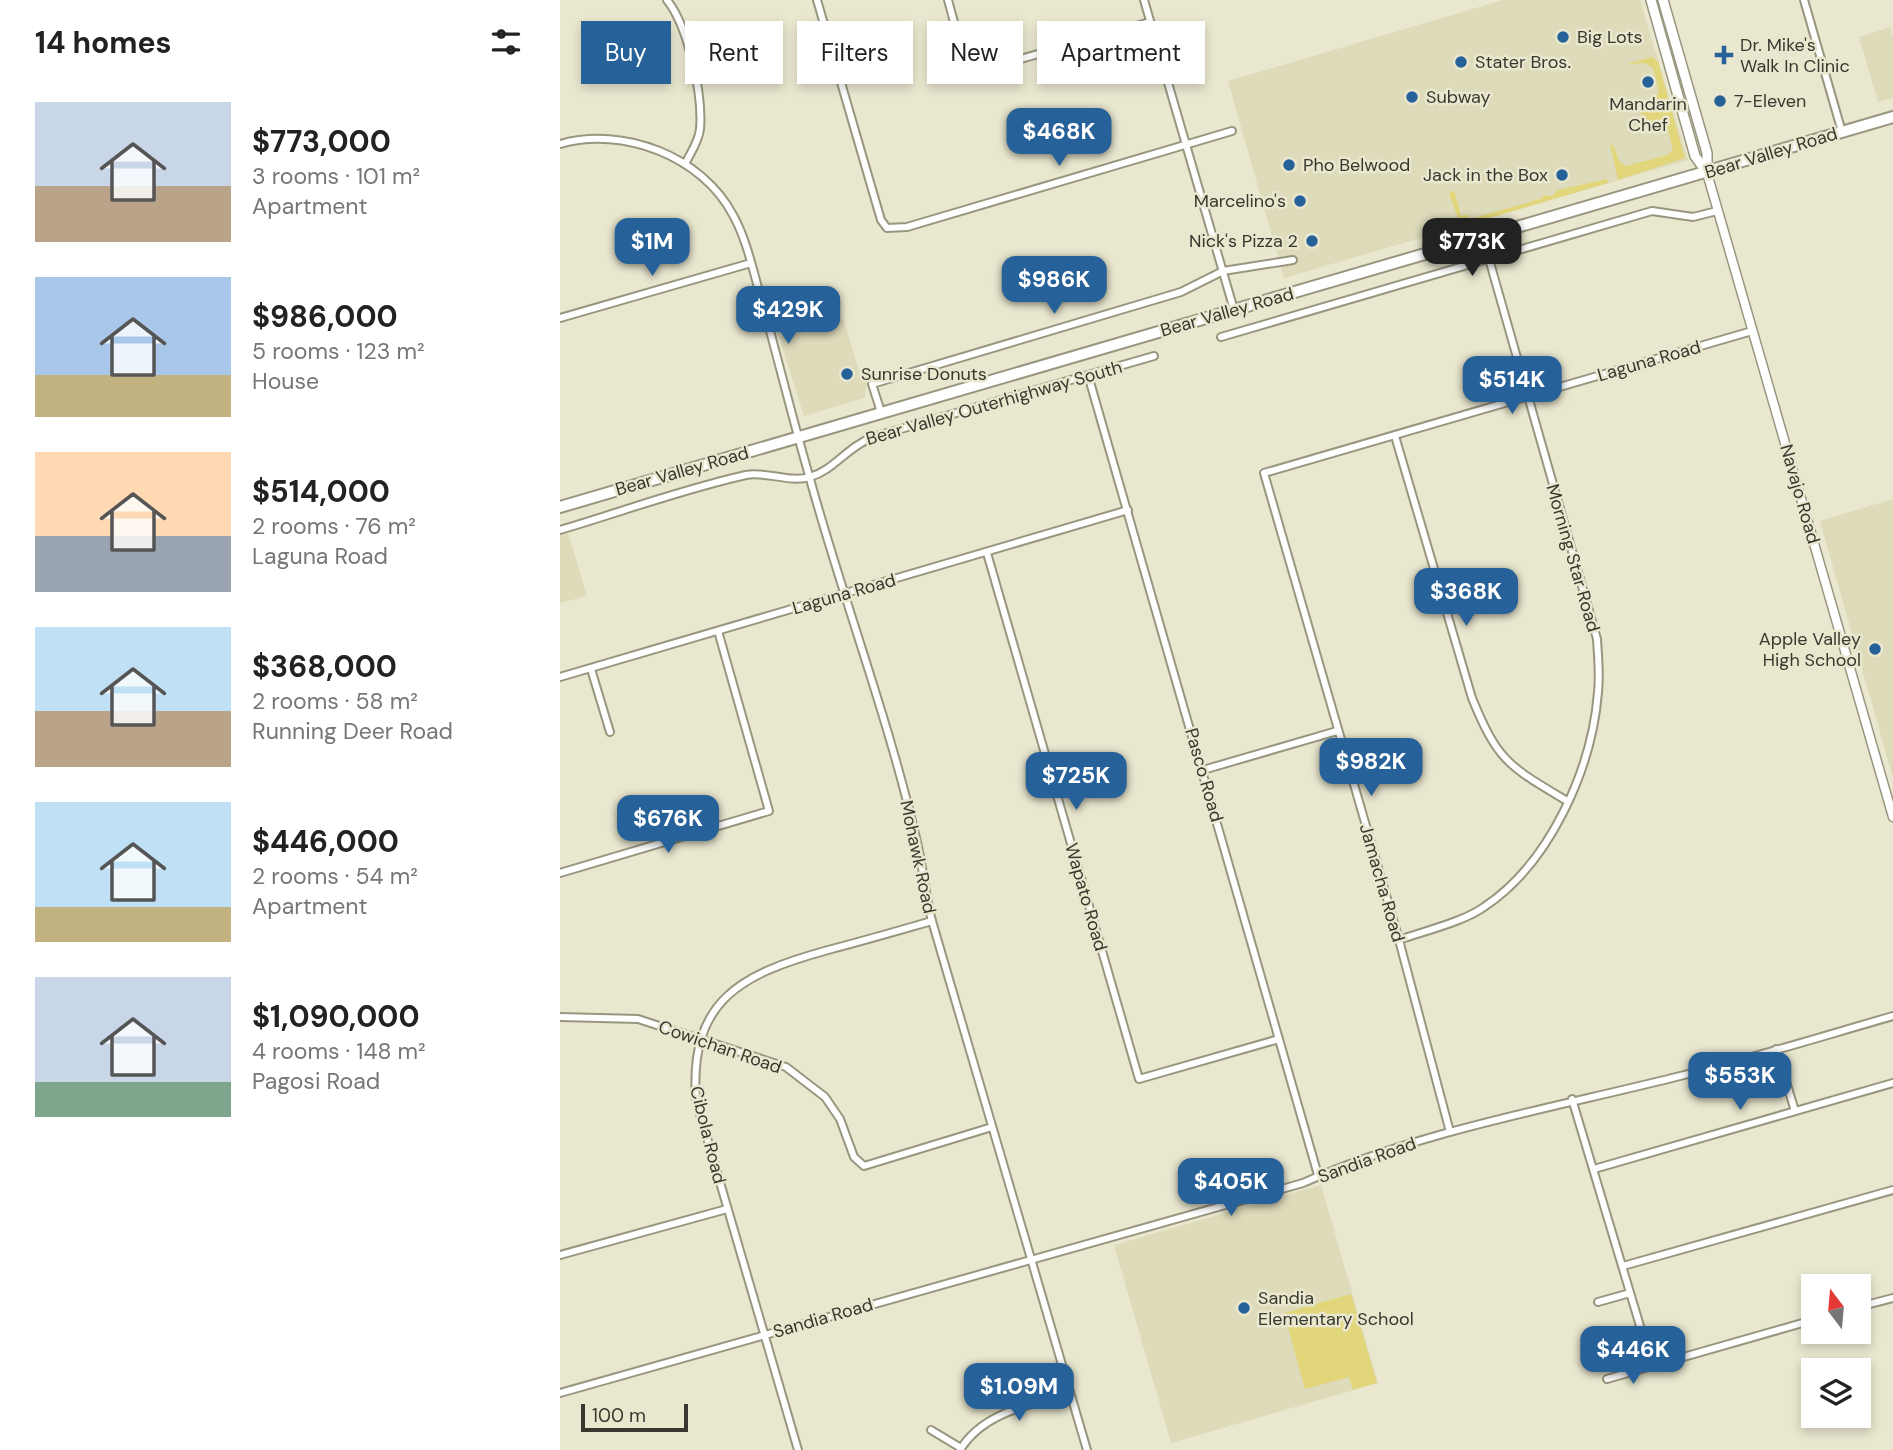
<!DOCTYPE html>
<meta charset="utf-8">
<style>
body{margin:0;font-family:"DM Sans",sans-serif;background:#f6f6f6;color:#222;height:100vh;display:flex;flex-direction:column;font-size:26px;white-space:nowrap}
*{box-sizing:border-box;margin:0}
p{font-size:23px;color:#767676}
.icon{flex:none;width:38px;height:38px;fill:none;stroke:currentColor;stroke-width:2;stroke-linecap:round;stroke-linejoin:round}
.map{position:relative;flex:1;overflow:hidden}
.drawer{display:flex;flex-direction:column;background:#fff;width:560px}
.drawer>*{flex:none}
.banner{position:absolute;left:21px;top:21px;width:665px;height:63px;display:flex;gap:14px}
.needle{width:46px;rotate:344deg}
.fabs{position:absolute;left:1241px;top:1274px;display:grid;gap:14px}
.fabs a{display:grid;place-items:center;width:70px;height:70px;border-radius:0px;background:#fff;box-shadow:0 4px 10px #0003;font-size:35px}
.scale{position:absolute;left:21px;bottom:18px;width:107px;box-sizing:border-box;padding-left:7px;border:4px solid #39382f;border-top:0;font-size:19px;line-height:24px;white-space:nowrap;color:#39382f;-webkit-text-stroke:5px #e9e7ce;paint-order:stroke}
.price{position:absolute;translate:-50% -60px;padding:0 16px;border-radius:14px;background:#276199;color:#fff;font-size:23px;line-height:46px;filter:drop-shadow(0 2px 4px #0008)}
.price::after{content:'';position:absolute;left:50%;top:42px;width:21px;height:16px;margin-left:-10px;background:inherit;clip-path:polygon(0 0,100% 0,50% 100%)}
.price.on{background:#222;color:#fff}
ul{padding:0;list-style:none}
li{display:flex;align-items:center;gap:21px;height:175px;padding:0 35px}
li span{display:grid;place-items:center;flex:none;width:196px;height:140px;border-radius:0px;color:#555}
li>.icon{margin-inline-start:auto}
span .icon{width:84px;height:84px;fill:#fffc;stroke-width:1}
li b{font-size:30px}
h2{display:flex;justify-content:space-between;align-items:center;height:84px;padding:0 35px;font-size:30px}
.tag{padding:0 24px;border-radius:0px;background:#fff;box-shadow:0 4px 10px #0003;font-size:24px;line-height:63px}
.tag.on{background:#276199;color:#fff}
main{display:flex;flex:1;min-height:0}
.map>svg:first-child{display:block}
.built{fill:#dedbbb}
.green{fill:#e2d67a}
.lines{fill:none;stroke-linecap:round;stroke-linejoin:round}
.minor-casing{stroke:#999680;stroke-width:10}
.tertiary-casing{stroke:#999680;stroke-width:11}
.secondary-casing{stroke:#999680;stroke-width:12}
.primary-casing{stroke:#999680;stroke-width:14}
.minor{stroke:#fff;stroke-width:6}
.tertiary{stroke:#fff;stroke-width:8}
.secondary{stroke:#fff;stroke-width:9}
.primary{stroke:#fff;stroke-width:10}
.poi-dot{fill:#276199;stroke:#e9e7ce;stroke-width:2.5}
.labels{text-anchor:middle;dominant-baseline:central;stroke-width:5;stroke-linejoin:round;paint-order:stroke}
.poi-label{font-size:18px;fill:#39382f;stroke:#e9e7ce;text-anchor:start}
.street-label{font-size:18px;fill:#39382f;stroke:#e9e7ce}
</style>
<main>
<section class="drawer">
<h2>14 homes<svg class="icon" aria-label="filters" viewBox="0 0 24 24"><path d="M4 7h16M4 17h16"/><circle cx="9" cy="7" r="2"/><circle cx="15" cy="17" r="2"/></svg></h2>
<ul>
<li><span style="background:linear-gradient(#c9d6e8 60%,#b9a48a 0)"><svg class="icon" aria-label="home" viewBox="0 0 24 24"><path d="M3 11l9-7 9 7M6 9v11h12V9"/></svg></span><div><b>$773,000</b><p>3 rooms · 101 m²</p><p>Apartment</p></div></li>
<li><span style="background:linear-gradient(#a9c7e8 70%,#c2b280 0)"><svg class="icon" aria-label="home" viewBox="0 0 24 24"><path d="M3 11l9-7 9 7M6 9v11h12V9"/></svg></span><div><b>$986,000</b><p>5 rooms · 123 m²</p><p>House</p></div></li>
<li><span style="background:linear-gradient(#ffd9b3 60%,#9aa5b1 0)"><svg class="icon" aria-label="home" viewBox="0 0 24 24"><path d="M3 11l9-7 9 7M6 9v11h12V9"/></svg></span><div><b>$514,000</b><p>2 rooms · 76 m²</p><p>Laguna Road</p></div></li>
<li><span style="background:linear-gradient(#bfe0f5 60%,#b9a48a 0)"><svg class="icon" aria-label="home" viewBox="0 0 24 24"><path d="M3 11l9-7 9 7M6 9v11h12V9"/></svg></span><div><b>$368,000</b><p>2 rooms · 58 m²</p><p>Running Deer Road</p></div></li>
<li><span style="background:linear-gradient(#bfe0f5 75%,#c2b280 0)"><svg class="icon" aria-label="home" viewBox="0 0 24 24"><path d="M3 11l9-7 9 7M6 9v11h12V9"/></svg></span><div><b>$446,000</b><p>2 rooms · 54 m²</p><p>Apartment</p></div></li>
<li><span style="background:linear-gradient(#c9d6e8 75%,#7fa58c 0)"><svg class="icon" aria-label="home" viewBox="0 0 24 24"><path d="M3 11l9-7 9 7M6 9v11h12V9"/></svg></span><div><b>$1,090,000</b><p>4 rooms · 148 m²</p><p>Pagosi Road</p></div></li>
</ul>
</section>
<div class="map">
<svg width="1333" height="1450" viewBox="0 0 1333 1450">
<rect width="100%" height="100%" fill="#e9e7ce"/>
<!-- built -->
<g class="built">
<path d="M943 0H1080L1128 160 724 278 668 81Z"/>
<path d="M1330 27 1333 38V98L1318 102 1299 37Z"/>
<path d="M283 318 300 374H304L307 379 305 398 244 416 219 337Z"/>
<path d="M1333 499V778L1260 521Z"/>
<path d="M8 533 27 596 0 603V535Z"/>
<path d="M761 1185 818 1383 611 1443 554 1245Z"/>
</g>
<!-- green -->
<g class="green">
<path d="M1092 57 1098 62 1125 158 1058 180 1050 144 1054 146 1059 161 1065 166 1108 155 1113 149 1106 123 1100 120 1084 124 1080 111 1085 109 1084 104 1094 101 1099 92 1093 68 1084 63 1067 64Z"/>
<path d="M1047 179 1048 183 909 224 900 223 889 194 894 190 901 216 908 214 910 219 983 198V195L992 196 998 190Z"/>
<path d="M791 1294 817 1383 793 1390 789 1377 745 1389 724 1313Z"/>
</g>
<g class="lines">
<!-- minor casing -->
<g class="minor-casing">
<g id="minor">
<path d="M107 0C128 26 143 95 140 129 139 141 130 154 125 164"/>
<path d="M257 0 321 220 327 228 347 227 672 131"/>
<path d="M388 0 408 74 590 22"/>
<path d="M584 0 674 310"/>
<path d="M1244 0 1282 132"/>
<path d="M0 144C63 126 142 156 173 215 188 242 194 276 203 305 219 363 233 421 250 479 283 599 328 717 356 838 363 866 365 894 372 921L527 1450"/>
<path d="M0 318 191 263"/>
<path d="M661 337 1092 211 1133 217 1157 211"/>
<path d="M528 375 758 1175"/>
<path d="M321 412 312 384 621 292 663 271 733 260"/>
<path d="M835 436 912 698C938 762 949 766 1007 801"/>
<path d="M0 530C61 512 123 489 186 475 207 471 229 483 250 477 274 470 287 447 313 437L594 356"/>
<path d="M427 553 579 1079 719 1039"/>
<path d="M31 669 50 732"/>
<path d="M0 677 568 510"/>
<path d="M643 770 777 731"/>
<path d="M0 873 209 811 158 631"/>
<path d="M839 940C864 931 903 922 924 907 989 864 1032 770 1038 692 1040 675 1038 657 1037 639L929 259"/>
<path d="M0 1017 78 1019 226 1067 265 1097 280 1119 294 1157 304 1166 432 1127"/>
<path d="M1216 1049 1235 1111"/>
<path d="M1012 1099 1092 1366 1253 1320"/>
<path d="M890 1132 839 940 704 473 1192 331"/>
<path d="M1034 1169 1333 1083"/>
<path d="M0 1255 167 1209"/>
<path d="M1063 1266 1333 1190"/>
<path d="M1038 1302 1070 1293"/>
<path d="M1298 1307 1333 1298"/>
<path d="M1047 1379 1092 1366"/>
<path d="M0 1393 743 1183C861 1131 988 1109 1112 1078 1186 1060 1260 1037 1333 1016"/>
<path d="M371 1430 401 1448"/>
<path d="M238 1450 136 1100C129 1000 181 974 268 950 303 941 337 931 372 921"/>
<path d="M400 1450C423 1412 470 1405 510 1393"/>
</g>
</g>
<!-- tertiary casing -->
<g class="tertiary-casing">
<path id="tertiary" d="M1147 173 1333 817"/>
</g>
<!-- secondary casing -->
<g class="secondary-casing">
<g id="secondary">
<path d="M1091 0 1135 156 1147 173"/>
<path d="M1103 0 1147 153V171"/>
</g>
</g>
<!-- primary casing -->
<g class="primary-casing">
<path id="primary" d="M0 507 1333 117"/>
</g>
<!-- minor -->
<use href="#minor" class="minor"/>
<!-- tertiary -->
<use href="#tertiary" class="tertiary"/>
<!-- secondary -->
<use href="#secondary" class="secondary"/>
<!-- primary -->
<use href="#primary" class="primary"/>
</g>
<!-- markers -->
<g class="poi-dot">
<circle cx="1003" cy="37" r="7"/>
<path d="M1160.5 44.5h7v7h7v7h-7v7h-7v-7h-7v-7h7z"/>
<circle cx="901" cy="62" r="7"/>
<circle cx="1088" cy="82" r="7"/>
<circle cx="852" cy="97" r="7"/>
<circle cx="1160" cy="101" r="7"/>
<circle cx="729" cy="165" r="7"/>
<circle cx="1002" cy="175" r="7"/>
<circle cx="740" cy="201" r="7"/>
<circle cx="752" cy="241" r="7"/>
<circle cx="287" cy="374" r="7"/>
<circle cx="1315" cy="649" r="7"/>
<circle cx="684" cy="1308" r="7"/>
</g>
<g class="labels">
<!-- poi labels -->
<g class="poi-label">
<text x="1017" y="37">Big Lots</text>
<text x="1180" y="45">Dr. Mike's<tspan x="1180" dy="21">Walk In Clinic</tspan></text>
<text x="915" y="62">Stater Bros.</text>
<text x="866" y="97">Subway</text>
<text x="1174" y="101">7-Eleven</text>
<text x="1088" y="104" text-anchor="middle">Mandarin<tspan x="1088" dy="21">Chef</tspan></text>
<text x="743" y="165">Pho Belwood</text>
<text x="988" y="175" text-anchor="end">Jack in the Box</text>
<text x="726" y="201" text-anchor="end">Marcelino's</text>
<text x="738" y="241" text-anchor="end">Nick's Pizza 2</text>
<text x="301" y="374">Sunrise Donuts</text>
<text x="1301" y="639" text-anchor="end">Apple Valley<tspan x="1301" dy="21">High School</tspan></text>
<text x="698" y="1298">Sandia<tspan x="698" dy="21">Elementary School</tspan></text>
</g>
<!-- street labels -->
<g class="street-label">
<text transform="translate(1211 153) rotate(-17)">Bear Valley Road</text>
<text transform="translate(667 312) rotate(-16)">Bear Valley Road</text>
<text transform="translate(1089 361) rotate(-16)">Laguna Road</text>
<text transform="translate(434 403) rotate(-16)">Bear Valley Outerhighway South</text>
<text transform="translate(122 471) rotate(-16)">Bear Valley Road</text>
<text transform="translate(1240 494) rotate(74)">Navajo Road</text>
<text transform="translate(1013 558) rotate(74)">Morning Star Road</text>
<text transform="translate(284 594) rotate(-16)">Laguna Road</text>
<text transform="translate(644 775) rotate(74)">Pasco Road</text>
<text transform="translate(358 857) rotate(78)">Mohawk Road</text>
<text transform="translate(822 883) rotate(74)">Jamacha Road</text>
<text transform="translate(526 897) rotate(74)">Wapato Road</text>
<text transform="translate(160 1047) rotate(19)">Cowichan Road</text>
<text transform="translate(148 1135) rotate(76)">Cibola Road</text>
<text transform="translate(807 1160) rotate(-20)">Sandia Road</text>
<text transform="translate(263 1318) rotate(-16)">Sandia Road</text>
</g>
</g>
</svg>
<div class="fabs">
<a><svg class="needle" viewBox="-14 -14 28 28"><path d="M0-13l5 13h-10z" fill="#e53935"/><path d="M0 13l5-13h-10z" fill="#767676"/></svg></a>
<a><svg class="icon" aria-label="layers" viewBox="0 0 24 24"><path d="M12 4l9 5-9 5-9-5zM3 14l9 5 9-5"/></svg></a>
</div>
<div class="scale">100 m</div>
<b class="price" style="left:499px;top:168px">$468K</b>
<b class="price" style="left:92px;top:278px">$1M</b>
<b class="price on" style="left:912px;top:278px">$773K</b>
<b class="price" style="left:494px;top:316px">$986K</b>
<b class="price" style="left:228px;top:346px">$429K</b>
<b class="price" style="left:952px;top:416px">$514K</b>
<b class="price" style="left:906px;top:628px">$368K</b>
<b class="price" style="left:811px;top:798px">$982K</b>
<b class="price" style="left:516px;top:812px">$725K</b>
<b class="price" style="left:108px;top:855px">$676K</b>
<b class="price" style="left:1180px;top:1112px">$553K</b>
<b class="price" style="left:671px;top:1218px">$405K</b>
<b class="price" style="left:1073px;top:1386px">$446K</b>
<b class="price" style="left:459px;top:1423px">$1.09M</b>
<div class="banner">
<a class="tag on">Buy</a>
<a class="tag">Rent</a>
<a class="tag">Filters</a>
<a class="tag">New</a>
<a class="tag">Apartment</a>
</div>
</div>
</main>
